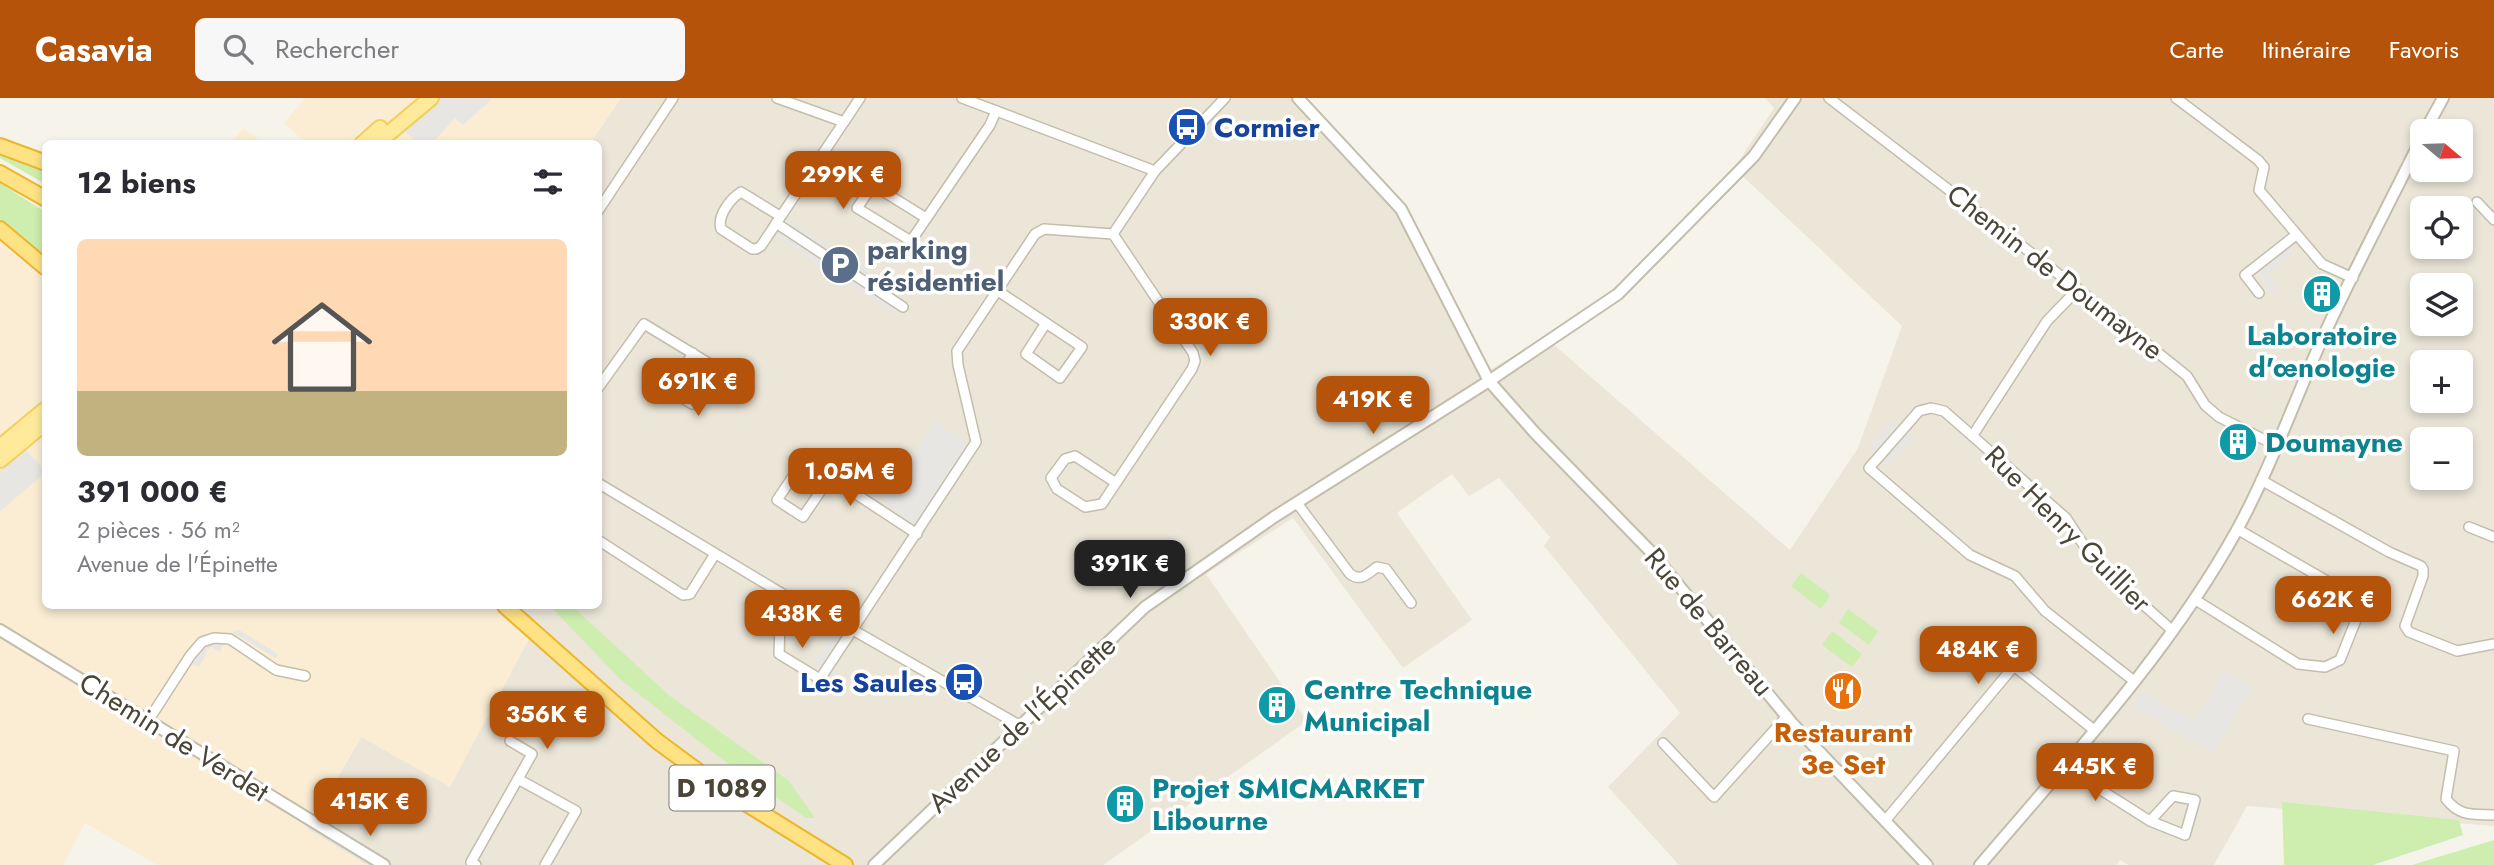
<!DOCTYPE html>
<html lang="fr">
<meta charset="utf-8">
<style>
body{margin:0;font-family:Jost,sans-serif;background:#f7f7f7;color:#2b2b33;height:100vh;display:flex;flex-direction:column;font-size:26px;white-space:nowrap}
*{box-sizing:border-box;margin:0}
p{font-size:23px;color:#7c7c81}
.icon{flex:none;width:38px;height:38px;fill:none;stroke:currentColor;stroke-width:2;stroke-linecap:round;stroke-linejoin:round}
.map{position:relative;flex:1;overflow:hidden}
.side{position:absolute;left:42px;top:42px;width:560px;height:469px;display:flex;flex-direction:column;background:#fff;border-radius:10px;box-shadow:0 4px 10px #0003}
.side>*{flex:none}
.needle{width:46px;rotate:109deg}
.buttons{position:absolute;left:2410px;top:21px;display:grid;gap:14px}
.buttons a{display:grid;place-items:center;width:63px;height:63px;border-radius:10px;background:#fff;box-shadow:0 4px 10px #0003;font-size:35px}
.price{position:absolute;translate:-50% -60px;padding:0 16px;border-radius:14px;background:#b45309;color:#fff;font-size:23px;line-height:46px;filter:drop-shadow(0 2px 4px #0008)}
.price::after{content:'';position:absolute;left:50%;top:42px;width:21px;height:16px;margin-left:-10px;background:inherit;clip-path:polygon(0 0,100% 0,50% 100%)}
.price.current{background:#222;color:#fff}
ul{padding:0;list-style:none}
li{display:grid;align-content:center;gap:14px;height:371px;padding:0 35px}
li+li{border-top:2px solid #e1e1e2}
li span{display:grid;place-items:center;height:217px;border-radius:10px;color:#555}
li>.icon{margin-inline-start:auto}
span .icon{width:126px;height:126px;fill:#fffc;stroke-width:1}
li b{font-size:30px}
h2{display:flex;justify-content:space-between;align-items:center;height:84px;padding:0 35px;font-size:30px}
header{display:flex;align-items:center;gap:42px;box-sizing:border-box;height:98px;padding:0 35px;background:#b45309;color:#fff}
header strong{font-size:33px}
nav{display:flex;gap:38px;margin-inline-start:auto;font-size:24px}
.search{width:490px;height:63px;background:#f7f7f7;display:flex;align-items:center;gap:18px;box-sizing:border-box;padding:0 24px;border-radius:10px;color:#7c7c81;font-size:26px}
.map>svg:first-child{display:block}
.residential{fill:#ebe6d8;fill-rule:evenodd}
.commercial{fill:#faedd4}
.green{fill:#cdeeaf}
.parking{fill:#e8e6e2}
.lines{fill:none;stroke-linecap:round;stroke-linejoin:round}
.minor-casing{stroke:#c3bdab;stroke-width:12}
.tertiary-casing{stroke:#c3bdab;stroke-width:14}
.primary-casing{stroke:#f1d05e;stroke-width:18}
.trunk-casing{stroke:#eeb52c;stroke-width:18}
.minor{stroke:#fff;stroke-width:9}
.tertiary{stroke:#fff;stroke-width:10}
.primary{stroke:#ffea9b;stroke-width:14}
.trunk{stroke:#ffe284;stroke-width:14}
.labels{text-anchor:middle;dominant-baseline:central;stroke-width:7;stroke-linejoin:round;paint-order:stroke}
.shield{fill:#fff;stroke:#827d73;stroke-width:2}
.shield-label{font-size:26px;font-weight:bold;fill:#4c4537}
.transit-label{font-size:28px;font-weight:bold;fill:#164399;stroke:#fff;text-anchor:start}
.service-label{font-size:28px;font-weight:bold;fill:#4e5e75;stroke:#fff;text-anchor:start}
.street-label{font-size:28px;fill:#4c4537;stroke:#fff}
.culture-label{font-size:28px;font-weight:bold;fill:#0d838f;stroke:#fff;text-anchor:start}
.food-label{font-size:28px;font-weight:bold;fill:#c56008;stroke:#fff}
</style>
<header>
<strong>Casavia</strong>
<div class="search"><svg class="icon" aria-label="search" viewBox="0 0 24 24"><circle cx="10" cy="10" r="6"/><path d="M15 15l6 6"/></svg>Rechercher</div>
<nav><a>Carte</a><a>Itinéraire</a><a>Favoris</a></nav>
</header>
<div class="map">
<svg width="2494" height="767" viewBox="0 0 2494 767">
<rect width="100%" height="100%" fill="#f6f4ea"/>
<!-- residential -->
<path class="residential" d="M621 0H1304L1401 103 1490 272 1545 239 1790 452 1858 350 1902 228 1734 70 1774 10 1765 0H2494V728L2247 708 2214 767H2128L2120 762 2117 767H1679L1608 689 1680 615 1544 448 1550 439 1499 380 1469 398 1452 376 1397 415 1472 522 1403 570 1293 420 1206 476 1307 623 1103 767H367L307 731 362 638 511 508H598V46L590 45ZM2422 33H2460V72H2422ZM2422 110H2460V149H2422ZM2422 187H2460V226H2422ZM2422 264H2460V303H2422ZM2422 341H2460V380H2422Z"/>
<!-- commercial -->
<g class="commercial">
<path d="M305 0H621L590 45H306L284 25Z"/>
<path d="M243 30 263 45H231Z"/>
<path d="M0 92 45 117 46 508H511L535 530 450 689 361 639 307 731 367 767H157L85 725 63 767H0Z"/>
</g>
<!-- green -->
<g class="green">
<path d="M0 52 45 71V86L0 60Z"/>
<path d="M0 85 45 114V160L0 121Z"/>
<path d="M1801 475 1830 497 1821 511 1791 488Z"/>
<path d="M550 508H572L670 598 789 683 815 720H806L719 659 621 582Z"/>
<path d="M1848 511 1878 533 1869 547 1839 525Z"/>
<path d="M1832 533 1862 556 1852 569 1822 547Z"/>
<path d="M2282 704 2459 722 2463 737 2373 767H2284Z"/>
<path d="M2494 742V767H2412Z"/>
</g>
<!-- parking -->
<g class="parking">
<path d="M440 0H493L463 27 455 20 432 45H418L403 32Z"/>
<path d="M787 120 905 197 893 215 775 138Z"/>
<path d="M2285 146 2293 155 2269 176 2278 192 2272 197 2253 171Z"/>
<path d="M696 263 712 274 696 300 679 289Z"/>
<path d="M1891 321 1913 340 1887 369 1869 349Z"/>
<path d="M935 324 969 345 917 428 883 405Z"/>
<path d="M26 352 45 372V375L0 413V373Z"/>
<path d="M788 510 796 511 792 545 784 544Z"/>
<path d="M239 532 273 553 279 557 275 560 232 534Z"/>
<path d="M831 537 838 541 820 570 813 565Z"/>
<path d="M223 545 220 554 211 549 207 552V555L200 568 192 567 202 553 211 546Z"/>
<path d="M2225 572 2252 589 2214 655 2133 609 2142 594 2195 624Z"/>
</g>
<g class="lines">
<!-- minor casing -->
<g class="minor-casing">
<g id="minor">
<path d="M777 0 844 24 860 0"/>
<path d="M962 0 1155 73"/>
<path d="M1829 0 2078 191 2187 278 2205 307 2219 319 2277 348"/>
<path d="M2176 0 2258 62 2264 69 2259 92 2322 166 2353 180"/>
<path d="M2477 104 2494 122"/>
<path d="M598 113 673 0"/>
<path d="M780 118 741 94C730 101 717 118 721 131L752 151H756L761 148 844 24"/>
<path d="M926 120 873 87 857 110 911 143 990 27 996 13"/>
<path d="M776 125 903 209"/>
<path d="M1113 136 1193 255 1195 263 1192 271 1102 406 1085 409 1057 391 1051 380 1065 361 1075 358 1116 385"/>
<path d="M998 193 1082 249 1060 280 1026 256 1046 225"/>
<path d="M2259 195 2245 177 2296 137"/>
<path d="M598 290 644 226 715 269 716 275 698 304 692 306 674 295 675 283 693 255"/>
<path d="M1973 337 2047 223 2078 191"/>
<path d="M830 379 803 419 777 402 804 362 917 436"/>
<path d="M2261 382 2389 454 2421 468 2423 471V478L2405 528 2409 534 2457 553 2494 546"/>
<path d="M598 385 781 495 853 532 1019 627"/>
<path d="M1297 405 1350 476C1361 484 1367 476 1377 469L1386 471 1411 505"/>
<path d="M2469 429 2494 439"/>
<path d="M598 442 683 497 690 496 715 456"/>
<path d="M781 495 779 556 820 581 976 344 958 267 957 253 1035 136 1044 131 1113 136 1155 73 1225 0"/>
<path d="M2194 501 2298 566 2325 569 2340 562 2358 517 2354 502 2339 490 2237 431"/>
<path d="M2134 583 2045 513 2015 478 1970 457 1869 370 1919 313 1931 310 1944 313 2066 420 2094 463 2173 533"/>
<path d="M2308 621 2454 653 2446 701C2460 719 2473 716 2494 717"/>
<path d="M148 623 190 558 202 544 214 540 230 541 276 572 305 578"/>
<path d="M1663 645 1714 699 1787 618"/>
<path d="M2068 664 2071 673 2150 723 2185 737 2195 702 2173 698 2150 723"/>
<path d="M518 681 576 713 545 767"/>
<path d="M1885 723 2014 568 2094 632"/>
<path d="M476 767 471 764 532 656 510 643"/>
</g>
</g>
<!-- tertiary casing -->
<g class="tertiary-casing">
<g id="tertiary">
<path d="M1298 0 1401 111 1489 283 1535 335 1652 455 1792 625 1927 767"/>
<path d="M2425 33 2443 0"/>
<path d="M0 532 384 767"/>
<path d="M874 767 1145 509 1274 419 1489 283 1618 196 1754 58 1795 0"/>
<path d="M1980 767C2071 660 2169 555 2237 432 2269 373 2292 309 2319 248 2351 177 2388 109 2422 39"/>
</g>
</g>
<!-- primary casing -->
<g class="primary-casing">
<g id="primary">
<path d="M362 46 380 30"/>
<path d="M376 46 431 0"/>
<path d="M0 349 46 311"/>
<path d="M0 362 46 324"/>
</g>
</g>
<!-- trunk casing -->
<g class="trunk-casing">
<g id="trunk">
<path d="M0 48 46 65"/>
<path d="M0 75 46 101"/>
<path d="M0 131 46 170"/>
<path d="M505 508 657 643 718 688 845 767"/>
</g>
</g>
<!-- minor -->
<use href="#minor" class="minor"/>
<!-- tertiary -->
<use href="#tertiary" class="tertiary"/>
<!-- primary -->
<use href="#primary" class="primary"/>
<!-- trunk -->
<use href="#trunk" class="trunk"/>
</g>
<!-- icons -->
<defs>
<g id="bus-disc" transform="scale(2.0125)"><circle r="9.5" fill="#1a4fb4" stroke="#fff"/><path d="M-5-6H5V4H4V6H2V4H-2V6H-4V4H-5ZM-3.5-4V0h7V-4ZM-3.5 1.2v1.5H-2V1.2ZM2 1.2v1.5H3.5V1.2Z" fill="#fff"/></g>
<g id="parking-disc" transform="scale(2.0125)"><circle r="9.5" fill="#5c6f8a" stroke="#fff"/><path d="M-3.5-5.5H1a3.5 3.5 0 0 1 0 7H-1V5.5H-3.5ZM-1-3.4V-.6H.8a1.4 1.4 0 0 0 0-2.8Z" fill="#fff"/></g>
<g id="building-disc" transform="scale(2.0125)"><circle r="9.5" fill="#0f9aa8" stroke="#fff"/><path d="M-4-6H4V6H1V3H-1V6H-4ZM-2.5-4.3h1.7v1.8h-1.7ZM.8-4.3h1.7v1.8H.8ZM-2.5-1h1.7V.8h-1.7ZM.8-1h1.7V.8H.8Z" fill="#fff"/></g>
<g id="restaurant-disc" transform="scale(2.0125)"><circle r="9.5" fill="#e8710a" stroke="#fff"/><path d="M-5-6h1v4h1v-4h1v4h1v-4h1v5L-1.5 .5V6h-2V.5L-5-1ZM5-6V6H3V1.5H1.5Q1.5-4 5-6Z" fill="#fff"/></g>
</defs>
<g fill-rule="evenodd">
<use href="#bus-disc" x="1187" y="29"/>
<use href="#parking-disc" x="840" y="167"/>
<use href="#building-disc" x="2322" y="196"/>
<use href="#building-disc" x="2238" y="344"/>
<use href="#bus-disc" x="964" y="584"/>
<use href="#restaurant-disc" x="1843" y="593"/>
<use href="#building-disc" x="1277" y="607"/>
<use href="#building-disc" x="1125" y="706"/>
</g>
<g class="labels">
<!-- shield labels -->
<rect class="shield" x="669.5" y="667.5" width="105" height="45" rx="5"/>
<g class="shield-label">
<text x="722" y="690">D 1089</text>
</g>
<!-- transit labels -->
<g class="transit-label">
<text x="1214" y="29">Cormier</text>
<text x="937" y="584" text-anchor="end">Les Saules</text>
</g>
<!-- service labels -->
<g class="service-label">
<text x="867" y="151">parking<tspan x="867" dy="32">résidentiel</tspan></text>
</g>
<!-- street labels -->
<g class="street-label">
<text transform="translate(2055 174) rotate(38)">Chemin de Doumayne</text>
<text transform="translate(2068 431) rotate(45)">Rue Henry Guillier</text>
<text transform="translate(1709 524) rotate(50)">Rue de Barreau</text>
<text transform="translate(1022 626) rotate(-43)">Avenue de l'Épinette</text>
<text transform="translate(174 639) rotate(32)">Chemin de Verdet</text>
</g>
<!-- culture labels -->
<g class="culture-label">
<text x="2322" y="237" text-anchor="middle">Laboratoire<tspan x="2322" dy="32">d'œnologie</tspan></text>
<text x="2265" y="344">Doumayne</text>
<text x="1304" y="591">Centre Technique<tspan x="1304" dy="32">Municipal</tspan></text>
<text x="1152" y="690">Projet SMICMARKET<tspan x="1152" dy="32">Libourne</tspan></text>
</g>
<!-- food labels -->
<g class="food-label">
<text x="1843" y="634">Restaurant<tspan x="1843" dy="32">3e Set</tspan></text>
</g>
</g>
</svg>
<div class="buttons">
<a><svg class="needle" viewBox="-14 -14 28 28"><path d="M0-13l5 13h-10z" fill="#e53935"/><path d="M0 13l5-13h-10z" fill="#7c7c81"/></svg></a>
<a><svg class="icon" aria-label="locate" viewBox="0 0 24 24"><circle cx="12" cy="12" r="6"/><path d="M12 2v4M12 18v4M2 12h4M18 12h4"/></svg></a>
<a><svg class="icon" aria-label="layers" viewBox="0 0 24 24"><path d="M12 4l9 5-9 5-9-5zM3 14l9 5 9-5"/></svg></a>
<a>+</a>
<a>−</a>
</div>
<b class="price" style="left:843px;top:113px">299K €</b>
<b class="price" style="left:1210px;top:260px">330K €</b>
<b class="price" style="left:698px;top:320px">691K €</b>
<b class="price" style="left:1373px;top:338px">419K €</b>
<b class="price" style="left:850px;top:410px">1.05M €</b>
<b class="price current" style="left:1130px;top:502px">391K €</b>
<b class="price" style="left:2333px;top:538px">662K €</b>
<b class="price" style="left:802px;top:552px">438K €</b>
<b class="price" style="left:1978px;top:588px">484K €</b>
<b class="price" style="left:547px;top:653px">356K €</b>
<b class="price" style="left:2095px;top:705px">445K €</b>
<b class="price" style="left:370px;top:740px">415K €</b>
<section class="side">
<h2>12 biens<svg class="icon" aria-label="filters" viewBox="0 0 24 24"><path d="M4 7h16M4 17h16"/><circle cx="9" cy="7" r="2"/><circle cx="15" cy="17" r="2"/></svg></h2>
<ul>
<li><span style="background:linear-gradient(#ffd9b3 70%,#c2b280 0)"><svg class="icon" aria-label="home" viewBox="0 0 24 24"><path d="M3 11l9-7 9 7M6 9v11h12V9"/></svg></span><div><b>391 000 €</b><p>2 pièces · 56 m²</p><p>Avenue de l'Épinette</p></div></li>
</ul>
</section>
</div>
